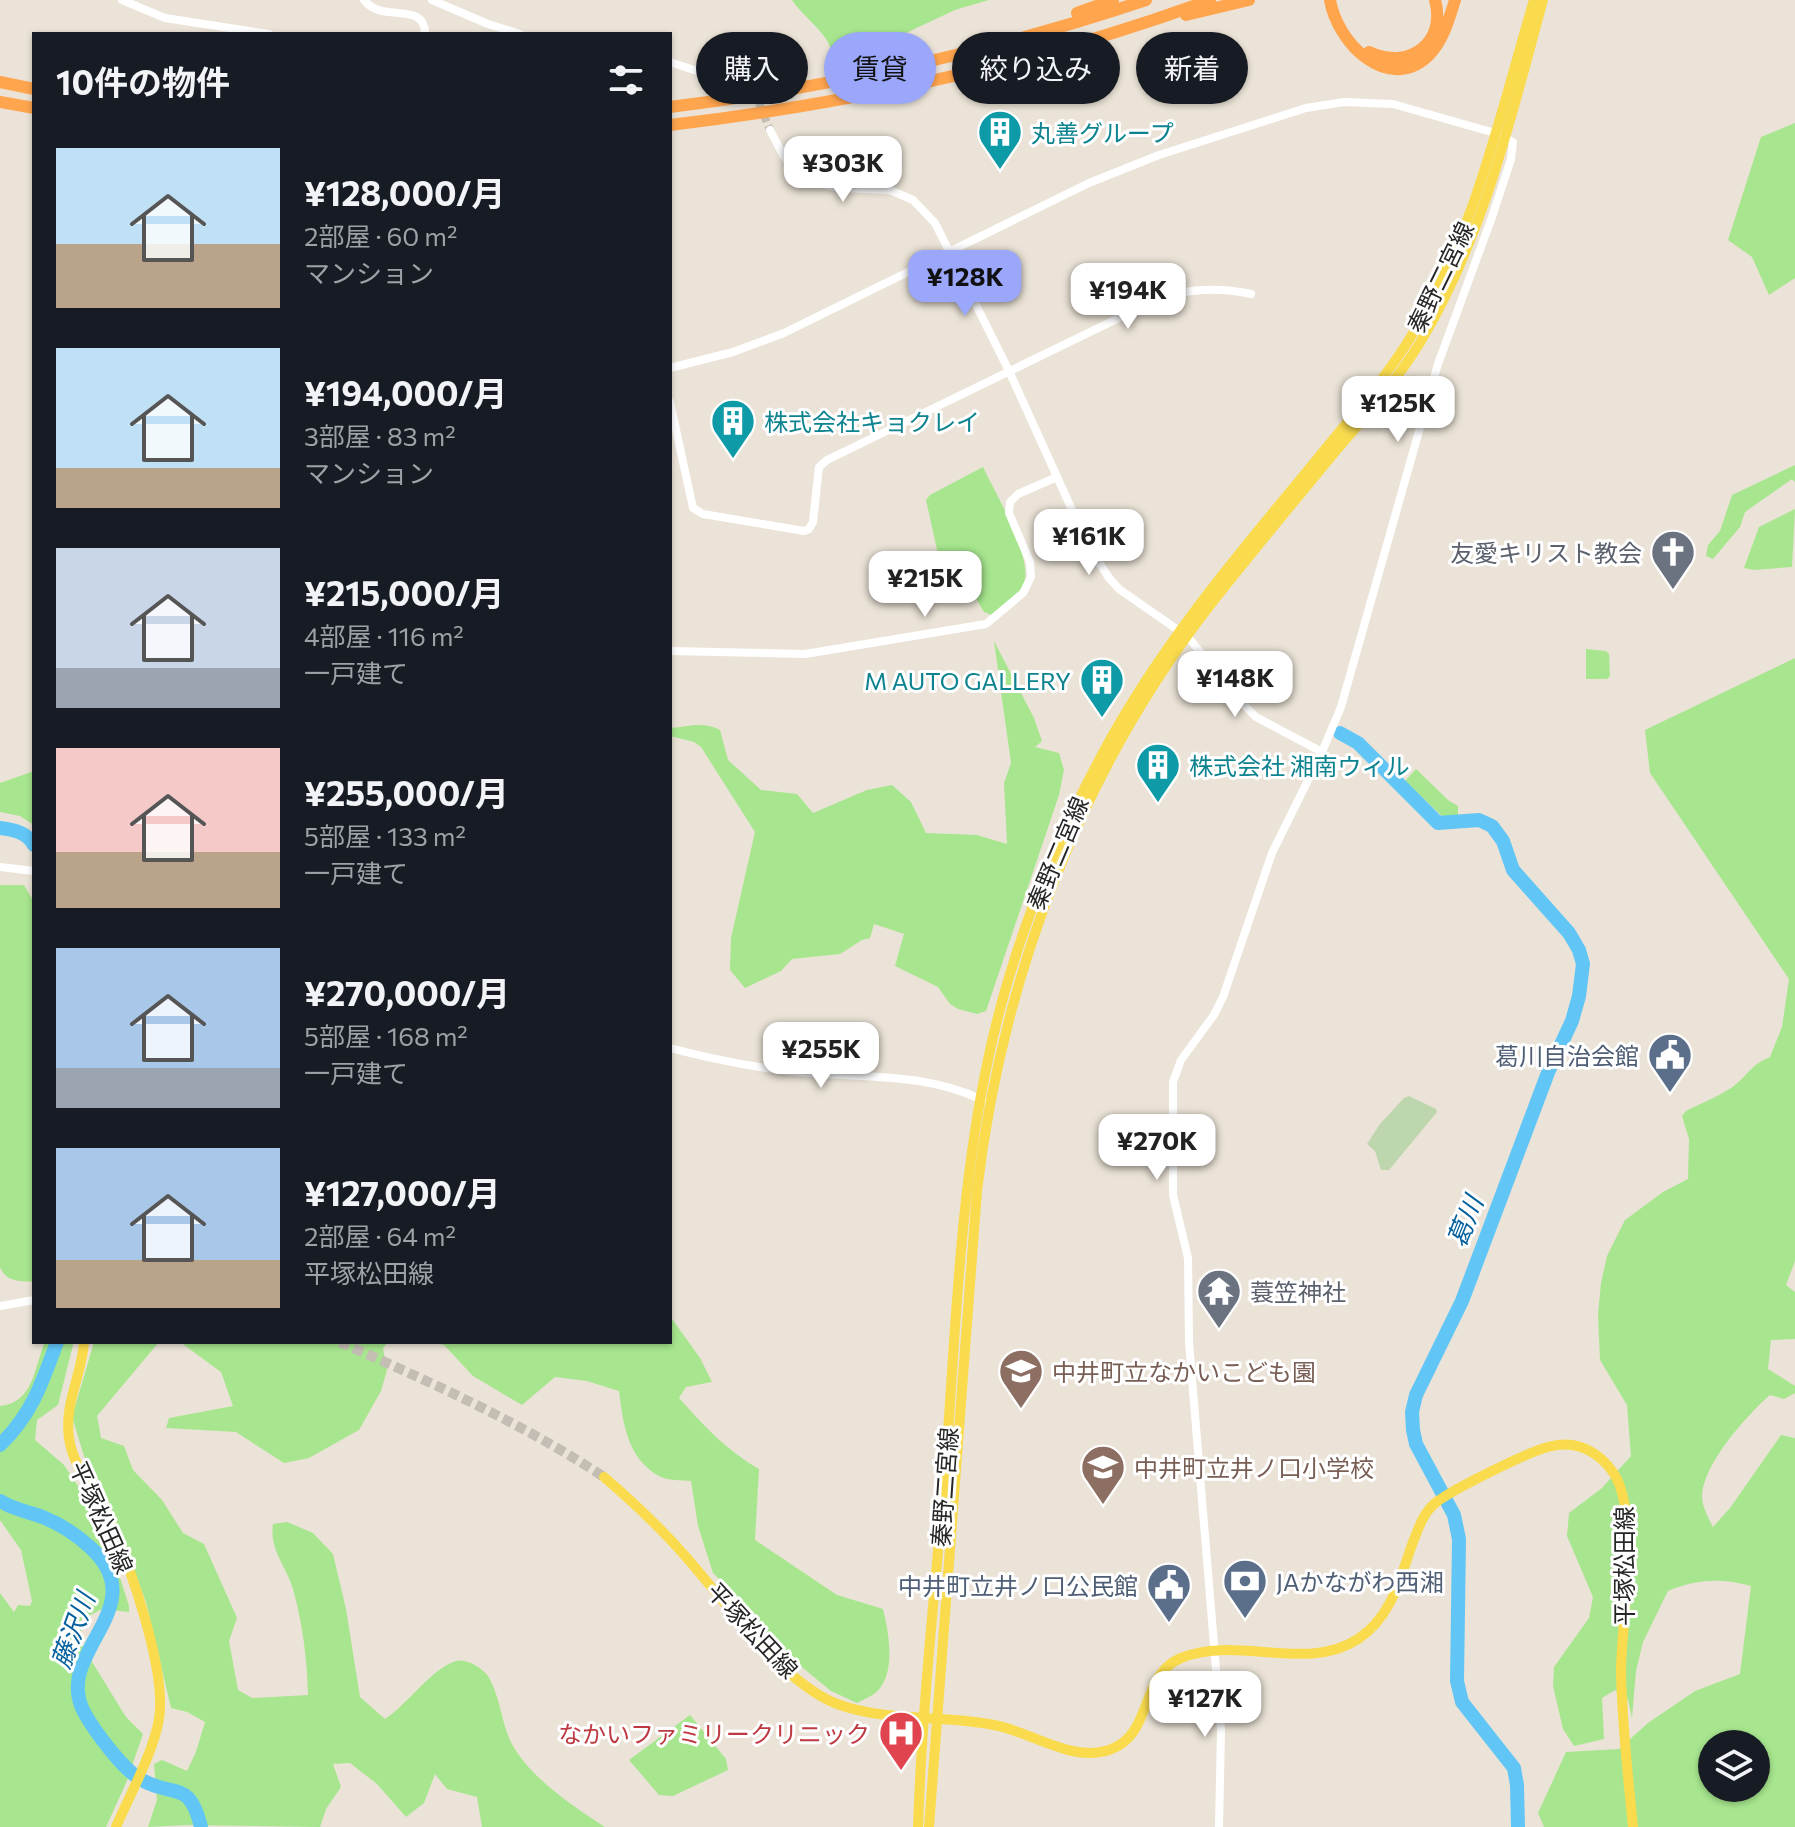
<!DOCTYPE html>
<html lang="ja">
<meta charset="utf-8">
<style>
body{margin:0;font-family:Commissioner,"Noto Sans JP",sans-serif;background:#242831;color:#f1f3f6;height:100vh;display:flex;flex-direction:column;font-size:30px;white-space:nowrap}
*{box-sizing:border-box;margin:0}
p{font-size:26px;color:#9ea1a6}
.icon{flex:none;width:44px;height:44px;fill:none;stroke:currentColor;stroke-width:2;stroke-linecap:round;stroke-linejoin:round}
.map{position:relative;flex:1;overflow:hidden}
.panel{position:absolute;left:32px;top:32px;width:640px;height:1312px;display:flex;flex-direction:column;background:#171b24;border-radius:0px;box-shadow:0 2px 6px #0004}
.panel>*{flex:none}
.hud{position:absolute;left:696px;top:32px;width:760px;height:72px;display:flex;gap:16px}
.controls{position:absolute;left:1698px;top:1730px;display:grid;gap:16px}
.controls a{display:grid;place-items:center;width:72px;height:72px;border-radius:50%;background:#171b24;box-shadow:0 2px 6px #0004;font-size:40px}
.price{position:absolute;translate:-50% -68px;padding:0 18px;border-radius:16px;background:#fff;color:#222;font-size:26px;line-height:52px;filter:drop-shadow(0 2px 4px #0008)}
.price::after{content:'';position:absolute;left:50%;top:48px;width:24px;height:18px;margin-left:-12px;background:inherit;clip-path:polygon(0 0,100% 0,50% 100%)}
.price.active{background:#9aa7fa;color:#111}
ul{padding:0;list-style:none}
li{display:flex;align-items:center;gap:24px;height:200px;padding:0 24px}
li span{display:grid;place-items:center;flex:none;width:224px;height:160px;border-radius:0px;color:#555}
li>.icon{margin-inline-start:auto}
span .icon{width:96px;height:96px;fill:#fffc;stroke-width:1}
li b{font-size:34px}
h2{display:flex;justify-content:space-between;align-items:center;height:96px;padding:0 24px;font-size:34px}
.tag{padding:0 28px;border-radius:36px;background:#171b24;box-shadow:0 2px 6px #0004;font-size:28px;line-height:72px}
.tag.active{background:#9aa7fa;color:#111}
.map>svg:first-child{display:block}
.green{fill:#a7e68e;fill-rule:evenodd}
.cemetery{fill:#bed6ad}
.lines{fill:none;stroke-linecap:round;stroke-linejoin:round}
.river{stroke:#61c6f6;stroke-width:14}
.minor-tunnel{stroke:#c4bdb4;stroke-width:8;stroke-dasharray:8 4;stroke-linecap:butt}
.major-tunnel{stroke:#c4bdb4;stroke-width:10;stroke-dasharray:10 5;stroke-linecap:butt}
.minor{stroke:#fff;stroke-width:8}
.major{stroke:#f9db4d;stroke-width:10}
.highway{stroke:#ffa54e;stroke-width:12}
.labels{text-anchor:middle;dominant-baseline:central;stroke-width:6;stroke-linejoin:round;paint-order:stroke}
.culture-label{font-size:24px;fill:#0d838f;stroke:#fff;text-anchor:start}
.street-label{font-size:24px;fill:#272727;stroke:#fff}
.worship-label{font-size:24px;fill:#5b616d;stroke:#fff;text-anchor:end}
.service-label{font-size:24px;fill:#4e5e75;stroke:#fff;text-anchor:end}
.education-label{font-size:24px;fill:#785e54;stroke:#fff;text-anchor:start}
.health-label{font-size:24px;fill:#be3a42;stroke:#fff;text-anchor:end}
.water-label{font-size:26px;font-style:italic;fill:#04609d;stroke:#fff}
</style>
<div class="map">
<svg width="1795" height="1827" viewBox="0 0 1795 1827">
<rect width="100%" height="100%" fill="#ebe3d7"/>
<!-- green -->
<g class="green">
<path d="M792 0H989C979 3 968 6 958 9 929 20 861 61 832 51 825 30 804 18 792 0Z"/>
<path d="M1795 123V278L1769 295 1752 257 1728 240 1761 137Z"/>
<path d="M1795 465V482L1792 479 1745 512 1740 527 1713 559 1706 556 1708 545 1720 531 1732 495Z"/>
<path d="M983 467C995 493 1039 565 1021 590 1014 599 1001 607 992 615L984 612 968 585 938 554 926 500 930 495Z"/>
<path d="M1795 509 1792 567 1754 570 1744 568 1759 527Z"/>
<path d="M994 641 1034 718 1042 741 1035 747 1059 753 1064 770 1059 795 986 1011 977 1014 958 1009 950 1004 938 987 895 966 904 934 874 924 870 938 862 940 840 954 792 959 781 971 745 988 730 970 731 938 755 832 701 747 694 742 670 736V728C690 727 701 721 720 730L728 760 761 790 797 794 813 813 867 790 892 785 911 802 926 833 977 835 1007 844 1004 783 1011 763Z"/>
<path d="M1586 649 1606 651 1609 654 1610 676 1607 679H1586Z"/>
<path d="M1795 658V1261L1786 1285 1795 1292V1339L1771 1340 1768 1369 1795 1386V1393L1784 1399 1770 1395C1747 1415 1695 1472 1703 1504 1705 1512 1710 1521 1713 1527L1730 1508 1781 1435 1795 1438V1827H1544L1538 1813 1566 1752 1619 1749 1648 1723 1695 1691 1740 1674 1751 1586C1722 1578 1696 1579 1668 1591L1643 1642 1636 1671 1632 1718 1628 1700 1615 1690 1602 1698 1604 1739 1574 1746 1563 1729 1553 1686 1554 1667 1589 1618 1593 1597 1567 1536 1569 1513 1602 1488 1631 1456 1627 1405 1600 1360 1598 1315 1601 1283 1607 1256 1625 1220 1663 1192 1688 1179 1689 1139 1682 1116 1686 1111C1700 1104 1717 1097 1731 1088 1747 1077 1751 1064 1770 1057L1782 1027 1789 979 1650 773 1645 730ZM1712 1744H1756V1788H1712Z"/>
<path d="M1416 769 1448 800 1458 806V816H1442L1405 781Z"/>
<path d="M34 771V825L20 816 0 812V783Z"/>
<path d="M0 885H24L34 902V1282C19 1281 6 1282 0 1267Z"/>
<path d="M670 1316 700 1358 712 1382 686 1387 679 1398C703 1425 727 1451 759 1469L755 1540 837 1595 883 1609C889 1633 897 1677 874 1694 869 1697 863 1700 857 1703L831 1691 759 1632 758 1617 713 1573 698 1526 691 1481C681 1480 668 1481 659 1476 627 1458 623 1423 619 1391L587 1381 555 1377 522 1405 473 1376 444 1345 427 1342H670Z"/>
<path d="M45 1342H72L73 1345 58 1405 37 1420 35 1440 64 1465 103 1524 129 1606V1612L102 1609 81 1620V1644L126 1717 143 1734 126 1783 106 1827H0V1593L14 1612 18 1605 30 1606 32 1601 21 1550 0 1520V1406C34 1403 34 1367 45 1342Z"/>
<path d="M94 1342H159L97 1416 101 1438 124 1446 133 1470 162 1500 183 1533 204 1544 237 1618 229 1641 238 1690 252 1698 308 1695C307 1659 303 1625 293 1589 286 1566 269 1549 273 1524L287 1522 313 1533 333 1554 346 1609 360 1697 385 1719C408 1704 432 1668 456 1661 467 1658 482 1668 488 1676 501 1697 501 1725 513 1746 533 1780 573 1806 605 1827H482L477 1797 447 1789 435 1774 424 1803 406 1817 377 1784 350 1763 333 1764 341 1787 326 1809 320 1827 187 1825 148 1827 157 1800 154 1764 162 1760 187 1771 196 1752 205 1722 187 1712 171 1708 146 1602 104 1489 84 1456 72 1417Z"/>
<path d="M180 1342H388L383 1348 387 1370 381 1391 359 1430 309 1458 284 1463 236 1432 166 1428 169 1418 233 1406 221 1372Z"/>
<path d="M690 1715 726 1759 728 1770 673 1796 659 1795 629 1760Z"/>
</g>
<!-- cemetery -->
<path class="cemetery" d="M1409 1096 1436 1109 1437 1112 1389 1170H1381L1375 1151 1367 1144 1380 1124 1404 1098Z"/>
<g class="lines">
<!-- river -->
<g class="river">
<path d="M1340 733 1358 743 1438 823 1479 820 1492 826 1503 841 1513 870 1569 933 1579 950 1583 964 1579 996 1572 1021 1549 1070 1462 1301 1416 1395 1412 1412 1413 1430 1416 1444 1454 1515 1459 1539 1457 1681 1462 1702 1514 1768 1517 1785 1518 1827"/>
<path d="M0 828C15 830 26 832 34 845"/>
<path d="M0 1445C32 1414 42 1383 57 1342"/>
<path d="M0 1501C14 1510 30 1512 45 1518 62 1525 78 1536 91 1548 156 1609 50 1653 85 1714 96 1733 122 1768 140 1779 174 1799 189 1778 201 1827"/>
</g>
<!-- minor-tunnel -->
<path class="minor-tunnel" d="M750 81 770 130"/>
<!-- major-tunnel -->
<path class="major-tunnel" d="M340 1342C430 1382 522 1423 604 1477"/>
<!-- minor -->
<g class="minor">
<path d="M122 0 165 18 269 34"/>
<path d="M364 0C382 24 425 0 425 34"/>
<path d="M432 0 488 24 520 34"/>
<path d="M670 62 700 72 726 70 746 72 750 81"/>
<path d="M770 130 783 155 793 168 815 182 839 188 890 190 913 200 935 223 1009 371 1088 545 1109 578 1119 589 1188 637 1237 698 1256 717 1322 752"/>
<path d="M670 368 733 352 784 333 1089 183 1159 155 1306 108 1344 102 1393 104 1495 133 1513 142 1511 159 1492 217 1438 364 1341 707 1322 752 1272 853 1223 997 1214 1015 1181 1060 1173 1082V1195L1188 1258 1189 1342 1221 1730 1219 1827"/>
<path d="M670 402 693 508 703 514 804 531 809 529 813 522 819 467 827 460 1160 298C1191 288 1219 287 1251 294"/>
<path d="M670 651 805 654 986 624 1023 593 1031 577 1030 562 1009 513 1010 502 1018 494 1057 477"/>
<path d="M0 867 34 871"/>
<path d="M670 1048C715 1060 763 1069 809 1073 871 1078 925 1073 983 1100"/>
<path d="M0 1306 34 1300"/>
</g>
<!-- major -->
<g class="major">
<path d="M84 1342C82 1375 64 1403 69 1438 73 1468 96 1492 109 1519 130 1565 167 1671 159 1719 153 1754 130 1794 116 1827"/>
<path d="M604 1477C633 1502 661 1528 686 1557 726 1602 781 1682 837 1704 889 1723 946 1714 999 1726 1034 1734 1072 1762 1109 1750 1154 1735 1139 1675 1181 1658 1237 1635 1306 1673 1358 1639 1392 1617 1400 1578 1413 1542 1418 1530 1422 1516 1432 1506 1444 1493 1528 1452 1548 1447 1555 1445 1564 1444 1572 1445 1588 1447 1603 1458 1612 1471 1641 1508 1621 1625 1621 1672 1622 1724 1628 1776 1633 1827"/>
<path d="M918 1827C922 1705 936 1582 946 1460 956 1325 960 1188 989 1055 1012 948 1053 845 1105 749 1160 647 1235 558 1309 469 1344 425 1383 383 1412 335 1475 233 1500 114 1534 0"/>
<path d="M929 1827 977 1191C1002 979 1079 774 1211 604 1251 553 1293 503 1334 453 1365 417 1396 382 1421 341 1484 236 1511 117 1543 0"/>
</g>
<!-- highway -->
<g class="highway">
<path d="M1330 0C1337 42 1387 94 1428 56 1443 42 1449 19 1455 0"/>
<path d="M1077 13 1113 0"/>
<path d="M1186 15 1249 0"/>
<path d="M1369 52C1408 71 1447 43 1435 0"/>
<path d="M0 82 34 89"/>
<path d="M0 102 34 108"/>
<path d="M670 107C832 87 991 52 1146 0"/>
<path d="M670 125C854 103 1036 64 1210 0"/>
</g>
</g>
<!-- icons -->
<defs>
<g id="building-pin" transform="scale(2.3)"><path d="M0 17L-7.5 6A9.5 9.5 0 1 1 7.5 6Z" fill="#0f9aa8" stroke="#fff"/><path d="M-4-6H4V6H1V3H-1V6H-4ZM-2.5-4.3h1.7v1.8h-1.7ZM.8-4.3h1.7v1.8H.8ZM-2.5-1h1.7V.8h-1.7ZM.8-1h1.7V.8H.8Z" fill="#fff"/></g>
<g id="church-pin" transform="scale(2.3)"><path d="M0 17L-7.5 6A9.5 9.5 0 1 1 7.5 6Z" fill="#6b7280" stroke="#fff"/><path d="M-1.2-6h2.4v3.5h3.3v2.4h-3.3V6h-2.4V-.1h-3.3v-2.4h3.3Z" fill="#fff"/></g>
<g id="civic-pin" transform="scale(2.3)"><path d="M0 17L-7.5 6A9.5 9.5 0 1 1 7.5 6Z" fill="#5c6f8a" stroke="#fff"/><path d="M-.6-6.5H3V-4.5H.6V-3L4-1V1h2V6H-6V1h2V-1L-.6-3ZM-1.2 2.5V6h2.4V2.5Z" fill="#fff"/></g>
<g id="temple-pin" transform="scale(2.3)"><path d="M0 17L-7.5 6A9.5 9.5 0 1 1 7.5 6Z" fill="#6b7280" stroke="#fff"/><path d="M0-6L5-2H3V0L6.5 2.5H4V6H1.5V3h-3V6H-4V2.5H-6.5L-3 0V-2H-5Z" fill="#fff"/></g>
<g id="school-pin" transform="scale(2.3)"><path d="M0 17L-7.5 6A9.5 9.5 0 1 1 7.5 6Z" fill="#8d6e63" stroke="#fff"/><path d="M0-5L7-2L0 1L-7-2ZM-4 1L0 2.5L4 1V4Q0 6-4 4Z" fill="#fff"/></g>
<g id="bank-pin" transform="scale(2.3)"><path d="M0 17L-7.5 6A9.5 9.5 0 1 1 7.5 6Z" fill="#5c6f8a" stroke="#fff"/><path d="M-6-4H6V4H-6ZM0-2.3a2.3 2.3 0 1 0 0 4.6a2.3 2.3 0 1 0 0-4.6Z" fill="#fff"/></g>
<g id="hospital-pin" transform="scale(2.3)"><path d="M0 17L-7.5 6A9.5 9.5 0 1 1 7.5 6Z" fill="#e0444e" stroke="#fff"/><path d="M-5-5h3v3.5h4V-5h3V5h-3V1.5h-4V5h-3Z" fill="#fff"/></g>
</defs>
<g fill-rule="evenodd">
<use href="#building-pin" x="1000" y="132"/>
<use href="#building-pin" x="733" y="421"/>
<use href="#church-pin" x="1673" y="552"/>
<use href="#building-pin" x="1102" y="680"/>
<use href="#building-pin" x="1158" y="765"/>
<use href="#civic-pin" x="1670" y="1055"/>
<use href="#temple-pin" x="1219" y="1291"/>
<use href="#school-pin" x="1021" y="1371"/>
<use href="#school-pin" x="1103" y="1467"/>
<use href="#bank-pin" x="1245" y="1581"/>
<use href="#civic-pin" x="1169" y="1585"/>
<use href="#hospital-pin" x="901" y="1733"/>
</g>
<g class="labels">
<!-- culture labels -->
<g class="culture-label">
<text x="1031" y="132">丸善グループ</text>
<text x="764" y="421">株式会社キョクレイ</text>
<text x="1071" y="680" text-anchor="end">M AUTO GALLERY</text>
<text x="1189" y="765">株式会社 湘南ウィル</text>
</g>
<!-- street labels -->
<g class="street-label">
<text transform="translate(1440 277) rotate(-64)">秦野二宮線</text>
<text transform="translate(1057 853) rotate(-67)">秦野二宮線</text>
<text transform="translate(944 1487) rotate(-86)">秦野二宮線</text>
<text transform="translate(102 1517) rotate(66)">平塚松田線</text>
<text transform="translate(1623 1566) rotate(-90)">平塚松田線</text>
<text transform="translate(753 1630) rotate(47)">平塚松田線</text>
</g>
<!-- worship labels -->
<g class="worship-label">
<text x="1642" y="552">友愛キリスト教会</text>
<text x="1250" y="1291" text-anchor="start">蓑笠神社</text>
</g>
<!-- service labels -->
<g class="service-label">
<text x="1639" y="1055">葛川自治会館</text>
<text x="1276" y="1581" text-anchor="start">JAかながわ西湘</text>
<text x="1138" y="1585">中井町立井ノ口公民館</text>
</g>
<!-- education labels -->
<g class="education-label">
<text x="1052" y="1371">中井町立なかいこども園</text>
<text x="1134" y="1467">中井町立井ノ口小学校</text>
</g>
<!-- health labels -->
<g class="health-label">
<text x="870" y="1733">なかいファミリークリニック</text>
</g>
<!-- water labels -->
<g class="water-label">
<text transform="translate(1464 1221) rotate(-68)">葛川</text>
<text transform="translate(72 1630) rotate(-70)">藤沢川</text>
</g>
</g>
</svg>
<div class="controls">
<a><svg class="icon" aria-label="layers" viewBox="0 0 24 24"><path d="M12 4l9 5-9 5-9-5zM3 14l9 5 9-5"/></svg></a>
</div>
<b class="price" style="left:843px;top:204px">¥303K</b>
<b class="price active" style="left:965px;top:318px">¥128K</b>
<b class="price" style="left:1128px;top:331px">¥194K</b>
<b class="price" style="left:1398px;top:444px">¥125K</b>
<b class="price" style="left:1089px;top:577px">¥161K</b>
<b class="price" style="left:925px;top:619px">¥215K</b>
<b class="price" style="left:1235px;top:719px">¥148K</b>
<b class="price" style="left:821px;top:1090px">¥255K</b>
<b class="price" style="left:1157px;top:1182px">¥270K</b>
<b class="price" style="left:1205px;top:1739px">¥127K</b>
<div class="hud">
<a class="tag">購入</a>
<a class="tag active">賃貸</a>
<a class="tag">絞り込み</a>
<a class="tag">新着</a>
</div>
<section class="panel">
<h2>10件の物件<svg class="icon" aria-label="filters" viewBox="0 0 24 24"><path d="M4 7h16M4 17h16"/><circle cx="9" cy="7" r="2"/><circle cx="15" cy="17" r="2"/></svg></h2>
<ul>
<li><span style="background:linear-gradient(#bfe0f5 60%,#b9a48a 0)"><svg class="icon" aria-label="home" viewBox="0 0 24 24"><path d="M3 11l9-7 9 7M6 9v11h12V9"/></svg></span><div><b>¥128,000/月</b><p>2部屋 · 60 m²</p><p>マンション</p></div></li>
<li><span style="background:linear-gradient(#bfe0f5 75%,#b9a48a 0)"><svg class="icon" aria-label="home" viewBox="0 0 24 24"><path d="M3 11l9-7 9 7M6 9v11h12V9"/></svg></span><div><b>¥194,000/月</b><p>3部屋 · 83 m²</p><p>マンション</p></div></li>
<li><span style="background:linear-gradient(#c9d6e8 75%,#9aa5b1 0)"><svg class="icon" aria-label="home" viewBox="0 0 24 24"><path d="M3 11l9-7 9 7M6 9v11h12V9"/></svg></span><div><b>¥215,000/月</b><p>4部屋 · 116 m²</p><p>一戸建て</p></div></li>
<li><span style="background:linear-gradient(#f6c9c9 65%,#b9a48a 0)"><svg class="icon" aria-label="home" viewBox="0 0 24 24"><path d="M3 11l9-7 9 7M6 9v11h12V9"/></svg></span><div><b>¥255,000/月</b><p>5部屋 · 133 m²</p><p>一戸建て</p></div></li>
<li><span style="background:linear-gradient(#a9c7e8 75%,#9aa5b1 0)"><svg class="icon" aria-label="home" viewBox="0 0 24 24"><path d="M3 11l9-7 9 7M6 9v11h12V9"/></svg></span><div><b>¥270,000/月</b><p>5部屋 · 168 m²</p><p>一戸建て</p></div></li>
<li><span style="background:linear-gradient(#a9c7e8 70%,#b9a48a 0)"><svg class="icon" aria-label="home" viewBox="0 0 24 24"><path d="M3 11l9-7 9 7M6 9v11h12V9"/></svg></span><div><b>¥127,000/月</b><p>2部屋 · 64 m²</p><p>平塚松田線</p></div></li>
</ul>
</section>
</div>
